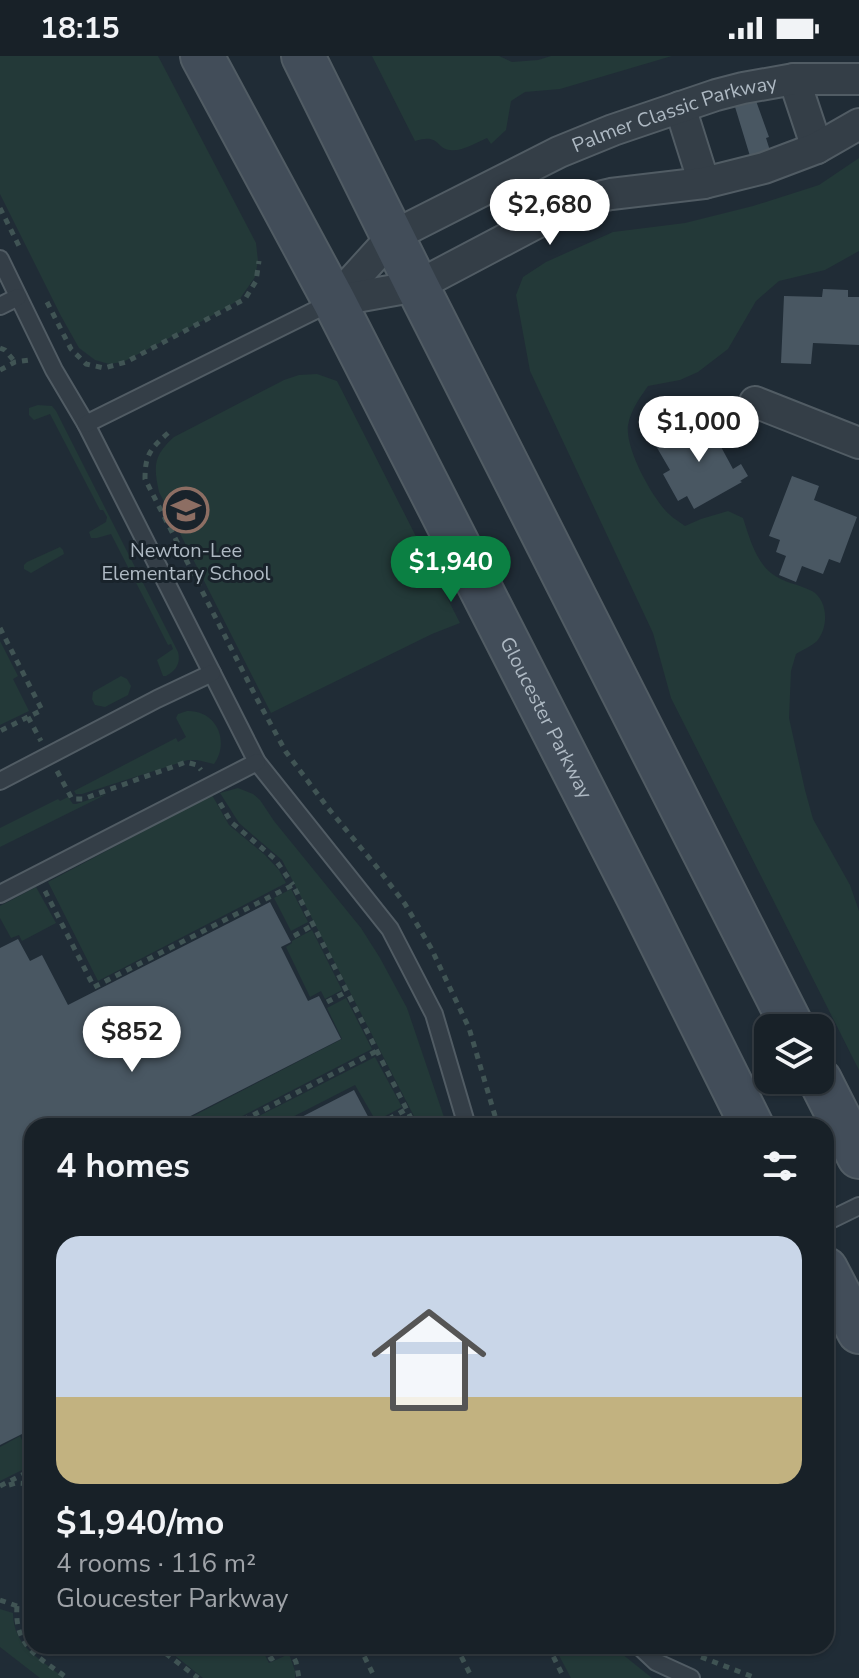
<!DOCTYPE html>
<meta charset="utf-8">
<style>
body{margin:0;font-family:"Nunito Sans",sans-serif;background:#212930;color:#f1f3f6;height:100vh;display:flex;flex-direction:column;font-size:30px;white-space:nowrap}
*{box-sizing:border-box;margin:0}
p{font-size:26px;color:#9fa3a8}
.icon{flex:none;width:44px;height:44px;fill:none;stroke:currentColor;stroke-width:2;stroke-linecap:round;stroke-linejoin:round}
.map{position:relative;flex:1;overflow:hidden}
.panel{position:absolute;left:24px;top:1062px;width:810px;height:536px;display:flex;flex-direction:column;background:#182128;border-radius:24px;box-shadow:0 2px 6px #0004,0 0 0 2px #363e45}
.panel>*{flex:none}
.tools{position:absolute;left:754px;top:958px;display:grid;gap:16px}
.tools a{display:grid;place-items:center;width:80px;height:80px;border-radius:16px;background:#182128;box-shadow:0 2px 6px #0004,0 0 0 2px #363e45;font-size:40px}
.price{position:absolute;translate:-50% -68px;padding:0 18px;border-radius:28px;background:#fff;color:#222;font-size:26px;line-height:52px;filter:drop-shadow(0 2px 4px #0008)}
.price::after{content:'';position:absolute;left:50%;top:48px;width:24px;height:18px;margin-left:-12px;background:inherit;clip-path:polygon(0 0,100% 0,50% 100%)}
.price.current{background:#0b8043;color:#fff}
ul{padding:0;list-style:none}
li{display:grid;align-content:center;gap:16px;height:424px;padding:0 32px}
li+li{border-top:2px solid #363e45}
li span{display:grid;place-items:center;height:248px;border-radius:24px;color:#555}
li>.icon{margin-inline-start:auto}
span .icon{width:144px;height:144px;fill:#fffc;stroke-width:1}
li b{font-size:34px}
h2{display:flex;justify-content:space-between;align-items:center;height:96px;padding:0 32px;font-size:34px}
.status{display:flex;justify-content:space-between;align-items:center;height:56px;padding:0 40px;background:#182128;direction:ltr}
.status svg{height:22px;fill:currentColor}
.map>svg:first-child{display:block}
.green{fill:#233938}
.building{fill:#495762}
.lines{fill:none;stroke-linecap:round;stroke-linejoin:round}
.service-casing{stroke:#515c64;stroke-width:20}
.minor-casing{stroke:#515c64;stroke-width:34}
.secondary-casing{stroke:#515c64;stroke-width:46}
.path{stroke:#405454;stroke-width:5;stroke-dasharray:6 6;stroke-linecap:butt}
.service{stroke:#343e47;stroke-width:16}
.minor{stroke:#343e47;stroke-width:30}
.secondary{stroke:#424d59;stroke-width:42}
.labels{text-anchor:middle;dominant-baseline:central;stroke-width:6;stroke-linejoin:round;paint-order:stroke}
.street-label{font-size:20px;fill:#aeb9c3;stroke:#19232b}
.poi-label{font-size:20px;fill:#aeb9c3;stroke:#19232b}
</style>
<div class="status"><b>18:15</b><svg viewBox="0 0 49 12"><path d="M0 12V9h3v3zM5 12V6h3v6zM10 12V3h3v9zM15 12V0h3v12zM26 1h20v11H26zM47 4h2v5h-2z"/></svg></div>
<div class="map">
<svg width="859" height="1622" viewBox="0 0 859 1622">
<rect width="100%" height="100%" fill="#202c36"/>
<!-- green -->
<g class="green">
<path d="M0 0H158L256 187 258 205 255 221 239 244 206 263 123 306 109 308 95 304 79 292 61 260 0 138Z"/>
<path d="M372 0H499L512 6 538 4 551 0H672L560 33 525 36 511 45 506 74 491 88 487 82C476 87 461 96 450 94 435 92 440 77 415 85Z"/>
<path d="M859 102V195L825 214 779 225 756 245 728 293 698 316 680 324 648 330C639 343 631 354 628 369 625 392 650 437 665 454 670 460 678 465 685 470L701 463 728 455 743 462C749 480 755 504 771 517 783 527 799 528 812 535 828 544 829 571 817 585 812 590 802 594 796 598L791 615 789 662 805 734 813 763 850 829 859 855V1014L671 642 653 577 530 315 516 239 523 221 546 206 613 176 685 167 753 150 819 129Z"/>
<path d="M317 318 337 325 460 567 432 578 271 657 159 436C153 409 154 399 174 381L284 324 299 319Z"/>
<path d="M38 349 52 350 56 355 178 596C181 607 176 615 166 620H163L157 604 173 593 171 588 168 589 111 478 97 482H91L89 476 106 466 107 461 103 454H100L50 358 34 364 29 359V352Z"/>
<path d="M60 491 63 494 64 498 31 517 24 513V509L27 506Z"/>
<path d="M0 585 18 620 13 623 29 655 0 669Z"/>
<path d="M121 620 127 623 131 630 128 639 105 651 95 649 92 643 93 636Z"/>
<path d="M187 655C217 654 230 686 214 708L197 704H188L82 738H76L74 735 176 682 178 686 186 681 176 662 178 658Z"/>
<path d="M238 732 253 738 260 744 274 765 361 872 380 902 407 952 447 1070H419L282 804 239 767 220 737Z"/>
<path d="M107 738 0 791V772L58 743 60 745 68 741 73 748H76Z"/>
<path d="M212 739 229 769 265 799 279 814 286 827 98 925 48 826Z"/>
<path d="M36 831 56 867 22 885 19 879 11 882 0 862V850Z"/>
<path d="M291 833 308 866 291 875 274 842Z"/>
<path d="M312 874 342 934 325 943 321 935 310 941 286 891 292 887V885Z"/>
<path d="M346 942 372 993 223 1070H174L342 983 327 952Z"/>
<path d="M375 1001 402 1051 376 1065 355 1029 275 1070H239Z"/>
<path d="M20 1380 22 1384 26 1382 32 1394V1409L0 1425V1391Z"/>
<path d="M0 1553 13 1557C13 1591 41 1603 64 1622H40L0 1591Z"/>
<path d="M163 1590H260L269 1607 289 1598 295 1615V1622H203Z"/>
<path d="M554 1590H612L652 1622H571Z"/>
</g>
<!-- building -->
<g class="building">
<path d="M732 41 755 42 769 81 766 82 773 104 753 110Z"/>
<path d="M823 233 848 234V241H859V289L813 287 811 308 781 307 784 240 822 241Z"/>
<path d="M710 359 726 386 720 389 733 413 741 408 748 420 740 425 742 426 694 453 687 440 678 445 663 418 670 414 656 390Z"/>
<path d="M792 420 819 430 814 444 857 461 840 507 829 503 823 518 802 510 796 526 779 519 786 500 776 496 780 484 769 480Z"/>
<path d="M270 846 291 886 281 891 308 945 319 940 341 983 171 1070H32V1373L0 1389V892L18 883 30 905 42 899 68 949Z"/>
<path d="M354 1034 373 1070H284Z"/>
</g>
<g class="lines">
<!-- service casing -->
<g class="service-casing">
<g id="service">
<path d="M0 203 54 314 86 368 257 706 390 873 434 958 467 1070"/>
<path d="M0 250 18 241"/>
<path d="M86 368 334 245"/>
<path d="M0 725 157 643 212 617"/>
<path d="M0 838 257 706"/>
<path d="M826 1166 859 1150"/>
<path d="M639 1590 656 1606 691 1622"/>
</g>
</g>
<!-- minor casing -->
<g class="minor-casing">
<g id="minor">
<path d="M794 23 817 92"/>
<path d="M680 51 704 127"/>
<path id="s1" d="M334 245 393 180 559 96 613 74 716 39 743 32 794 23H859"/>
<path d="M334 245 417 230 576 146 611 138 704 127 764 112 817 92 859 68"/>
<path d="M755 346 859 387"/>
</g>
</g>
<!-- secondary casing -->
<g class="secondary-casing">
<g id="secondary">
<path id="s2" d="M202 0 334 245 641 847 752 1070"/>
<path d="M303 0 417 230 793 972"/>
<path d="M820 1024 859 1101"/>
<path d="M826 1213 859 1276"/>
</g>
</g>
<!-- path -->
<g class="path">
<path d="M0 152 21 194"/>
<path d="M47 246 71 293 86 308 104 312 126 306 245 243 256 225 259 205"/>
<path d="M0 292 5 294 15 306"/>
<path d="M0 314 15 306 29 304"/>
<path d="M168 377C150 393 145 399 145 423L257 643 286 696 328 752 376 810 405 848 431 892 469 972 498 1070"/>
<path d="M0 572 42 654 0 675"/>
<path d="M28 661 41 685"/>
<path d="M57 715 72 743H83L186 706 197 709 201 714"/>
<path d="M220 747 231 766 275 803 293 829"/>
<path d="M45 835 94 931 293 829 415 1070"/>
<path d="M294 880 313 869"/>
<path d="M327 946 346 936"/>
<path d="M378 1069 407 1053"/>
<path d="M232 1070 377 995"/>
<path d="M9 1429 16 1427 32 1428"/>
<path d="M0 1430 32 1414"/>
<path d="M0 1544 17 1550 32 1549"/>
<path d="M17 1550C14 1591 38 1600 67 1622"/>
<path d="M156 1590 198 1622"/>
<path d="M264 1590 271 1603 289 1592 296 1606 299 1622"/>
<path d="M359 1590 375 1622"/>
<path d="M456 1590 472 1622"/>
<path d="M548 1590 564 1622"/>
<path d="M701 1601 756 1622"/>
</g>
<!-- service -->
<use href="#service" class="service"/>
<!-- minor -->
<use href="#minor" class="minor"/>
<!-- secondary -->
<use href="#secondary" class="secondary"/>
</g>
<!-- icons -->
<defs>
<g id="school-ring" transform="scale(2.3)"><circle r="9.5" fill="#19232b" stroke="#8d6e63" stroke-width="1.5"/><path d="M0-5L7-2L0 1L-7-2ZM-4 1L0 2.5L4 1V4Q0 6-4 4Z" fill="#8d6e63"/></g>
</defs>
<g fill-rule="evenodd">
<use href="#school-ring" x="186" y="454"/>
</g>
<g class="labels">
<!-- street labels -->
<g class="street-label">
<text stroke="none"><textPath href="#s1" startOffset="396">Palmer Classic Parkway</textPath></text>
<text stroke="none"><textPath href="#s2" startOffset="746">Gloucester Parkway</textPath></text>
</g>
<!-- poi labels -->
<g class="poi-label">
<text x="186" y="494">Newton-Lee<tspan x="186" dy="23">Elementary School</tspan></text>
</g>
</g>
</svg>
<div class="tools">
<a><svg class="icon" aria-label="layers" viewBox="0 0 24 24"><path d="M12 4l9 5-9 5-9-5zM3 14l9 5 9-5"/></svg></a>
</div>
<b class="price" style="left:550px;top:191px">$2,680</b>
<b class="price" style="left:699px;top:408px">$1,000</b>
<b class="price current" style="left:451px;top:548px">$1,940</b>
<b class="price" style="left:132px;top:1018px">$852</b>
<section class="panel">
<h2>4 homes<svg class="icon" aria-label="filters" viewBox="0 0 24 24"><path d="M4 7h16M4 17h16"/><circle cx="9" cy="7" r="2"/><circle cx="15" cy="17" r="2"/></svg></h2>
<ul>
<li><span style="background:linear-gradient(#c9d6e8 65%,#c2b280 0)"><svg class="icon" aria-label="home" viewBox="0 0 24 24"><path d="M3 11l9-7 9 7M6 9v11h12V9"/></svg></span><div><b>$1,940/mo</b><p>4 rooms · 116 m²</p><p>Gloucester Parkway</p></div></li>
</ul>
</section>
</div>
